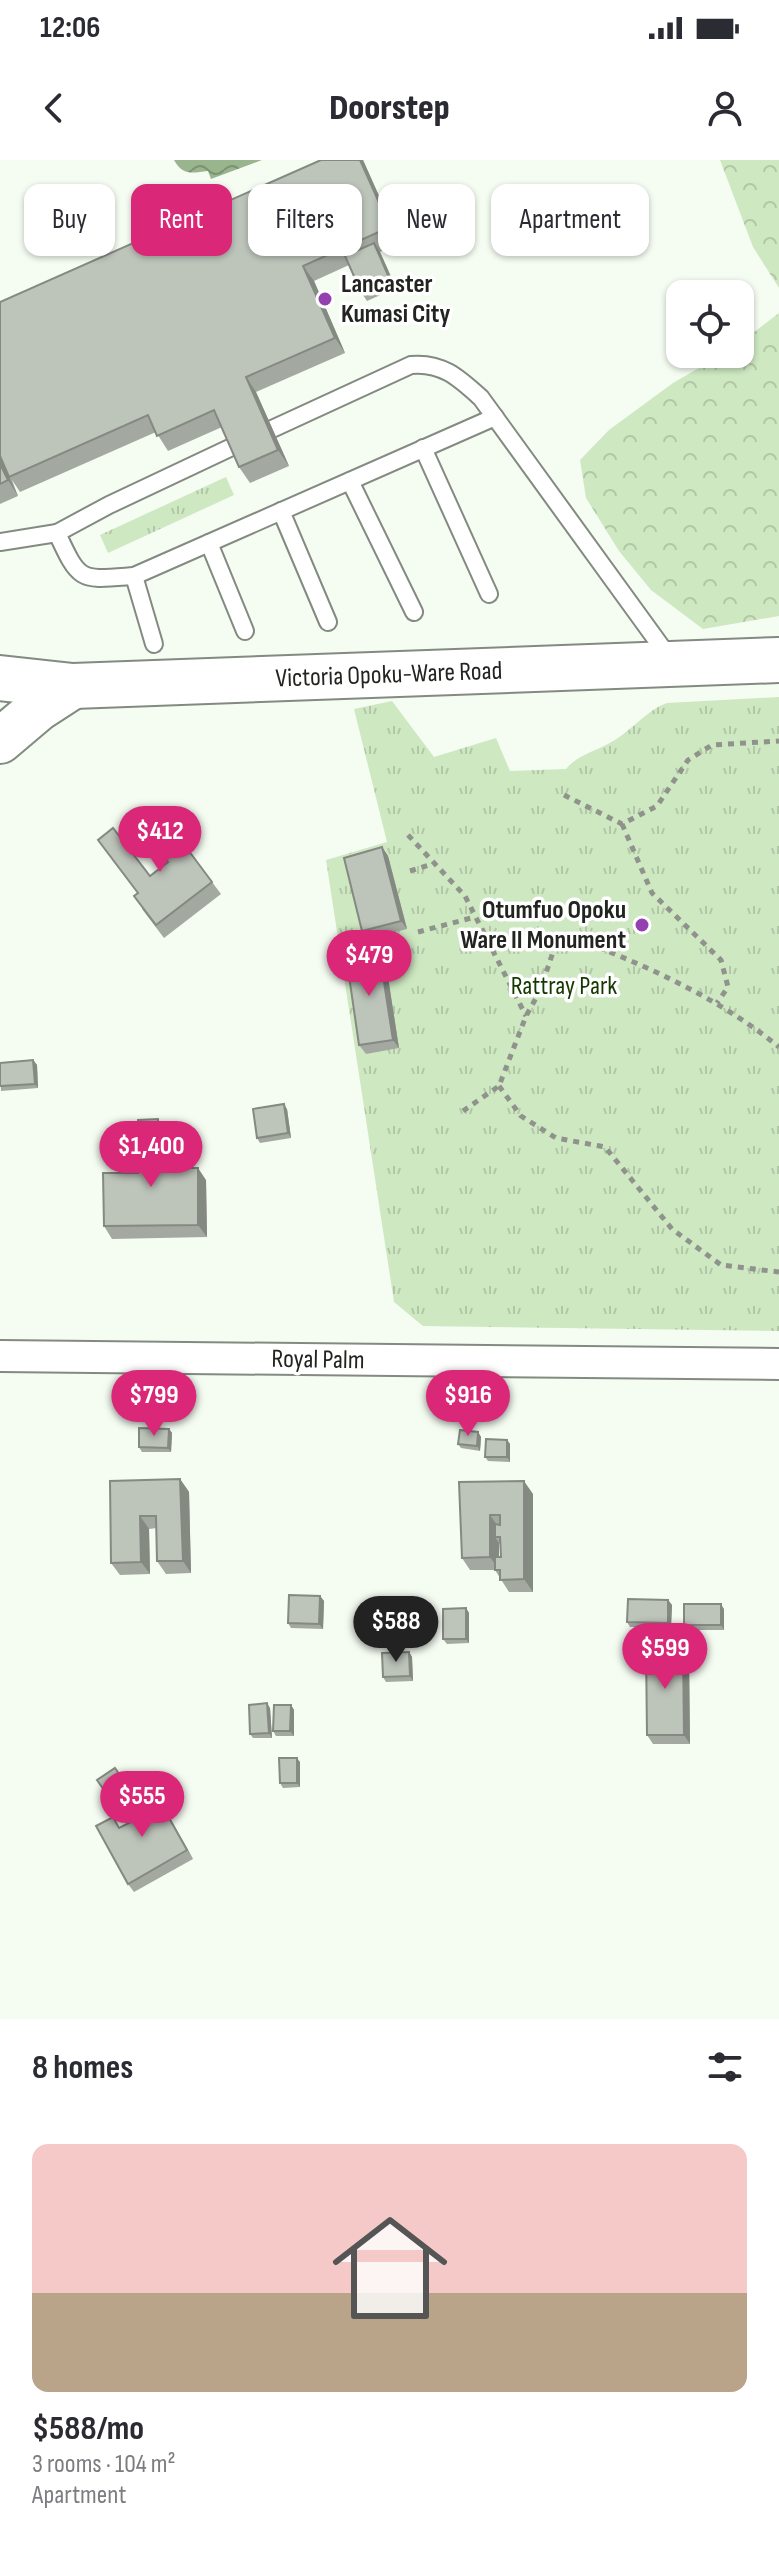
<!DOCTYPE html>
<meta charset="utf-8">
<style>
body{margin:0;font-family:"Sofia Sans Condensed",sans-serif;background:#f7f7f7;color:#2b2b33;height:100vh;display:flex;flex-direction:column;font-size:30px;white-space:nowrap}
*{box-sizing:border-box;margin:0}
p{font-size:26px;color:#7c7c81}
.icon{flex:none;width:44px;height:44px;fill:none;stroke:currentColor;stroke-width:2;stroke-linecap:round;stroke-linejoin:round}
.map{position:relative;height:1859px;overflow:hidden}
.side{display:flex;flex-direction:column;background:#fff;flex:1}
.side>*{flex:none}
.guide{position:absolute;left:24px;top:24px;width:732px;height:72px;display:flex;gap:16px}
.controls{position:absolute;left:666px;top:120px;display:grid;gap:16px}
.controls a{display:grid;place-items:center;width:88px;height:88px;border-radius:16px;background:#fff;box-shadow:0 2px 6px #0004;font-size:40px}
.price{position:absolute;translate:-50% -68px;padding:0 18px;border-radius:28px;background:#db2777;color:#fff;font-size:26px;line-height:52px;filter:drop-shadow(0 2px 4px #0008)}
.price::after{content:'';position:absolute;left:50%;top:48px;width:24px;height:18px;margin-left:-12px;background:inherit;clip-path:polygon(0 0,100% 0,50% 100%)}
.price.selected{background:#222;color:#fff}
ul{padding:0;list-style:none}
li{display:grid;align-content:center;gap:16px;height:424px;padding:0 32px}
li span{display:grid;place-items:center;height:248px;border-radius:16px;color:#555}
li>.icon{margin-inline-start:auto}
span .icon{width:144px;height:144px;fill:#fffc;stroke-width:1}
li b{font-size:34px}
h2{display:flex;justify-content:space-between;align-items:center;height:96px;padding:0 32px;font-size:34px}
.chip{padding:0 28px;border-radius:16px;background:#fff;box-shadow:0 2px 6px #0004;font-size:28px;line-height:72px}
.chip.selected{background:#db2777;color:#fff}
.status{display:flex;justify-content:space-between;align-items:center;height:56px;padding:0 40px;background:#fff;direction:ltr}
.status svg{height:22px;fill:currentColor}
header{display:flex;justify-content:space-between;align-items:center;height:104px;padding:0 32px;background:#fff;font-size:36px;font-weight:800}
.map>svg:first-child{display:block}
.grass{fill:url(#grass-tufts)}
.forest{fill:url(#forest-crowns)}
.water{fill:url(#water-waves)}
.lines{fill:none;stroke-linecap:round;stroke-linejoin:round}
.service-casing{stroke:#838a81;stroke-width:20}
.minor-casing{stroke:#838a81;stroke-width:34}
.secondary-casing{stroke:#838a81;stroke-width:48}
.path{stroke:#8f938c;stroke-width:5;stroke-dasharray:6 6;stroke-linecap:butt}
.service{stroke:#fff;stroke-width:16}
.minor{stroke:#fff;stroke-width:30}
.secondary{stroke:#fff;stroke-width:44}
.wall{fill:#a3a9a0;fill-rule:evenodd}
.shaded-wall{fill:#848982}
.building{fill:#bdc4ba;stroke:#848982;stroke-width:2}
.poi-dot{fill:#9341b0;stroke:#fff;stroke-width:3}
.labels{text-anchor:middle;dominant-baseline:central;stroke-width:7;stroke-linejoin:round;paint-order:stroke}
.poi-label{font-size:26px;font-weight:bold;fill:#222420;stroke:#fff;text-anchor:start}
.street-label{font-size:26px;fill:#222420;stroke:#fff}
.park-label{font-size:26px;fill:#163900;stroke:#fff}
</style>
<div class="status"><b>12:06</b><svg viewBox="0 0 49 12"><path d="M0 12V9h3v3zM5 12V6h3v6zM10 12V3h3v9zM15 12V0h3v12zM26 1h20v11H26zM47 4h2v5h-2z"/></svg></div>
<header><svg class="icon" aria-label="back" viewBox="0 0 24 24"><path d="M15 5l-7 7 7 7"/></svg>Doorstep<svg class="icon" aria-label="person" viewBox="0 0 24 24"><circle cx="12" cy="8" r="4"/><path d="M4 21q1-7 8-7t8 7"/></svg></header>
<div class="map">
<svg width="779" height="1859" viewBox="0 0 779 1859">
<defs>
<pattern id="grass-tufts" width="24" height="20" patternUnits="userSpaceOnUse" patternTransform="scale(2)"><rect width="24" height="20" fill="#cee8c2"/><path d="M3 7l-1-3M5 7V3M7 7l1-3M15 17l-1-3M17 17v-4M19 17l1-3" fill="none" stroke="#b1c7a6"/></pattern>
<pattern id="forest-crowns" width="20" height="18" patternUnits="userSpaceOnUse" patternTransform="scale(2)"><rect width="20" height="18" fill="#cee8c2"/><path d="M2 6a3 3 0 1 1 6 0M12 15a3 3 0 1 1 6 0" fill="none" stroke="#b1c7a6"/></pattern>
<pattern id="water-waves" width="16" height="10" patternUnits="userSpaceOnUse" patternTransform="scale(2)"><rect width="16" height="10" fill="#99b58d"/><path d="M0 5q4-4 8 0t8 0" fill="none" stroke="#7c9373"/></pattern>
</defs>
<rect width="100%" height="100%" fill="#f5fcf2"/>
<!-- grass -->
<g class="grass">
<path d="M226 317 234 335 108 393 100 375Z"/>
<path d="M779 537V1171L423 1166 394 1142 326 700 387 682 354 549 392 541 434 597 496 578 510 611 566 609C578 594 598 591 615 580 633 569 647 550 667 543Z"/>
</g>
<!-- forest -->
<g class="forest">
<path d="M720 0H779V128L753 87Z"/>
<path d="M779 153V456L703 469 651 430 619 391 586 338 580 300 609 270 673 223 723 194H740V183Z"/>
</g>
<!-- water -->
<path class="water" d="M174 0H262L211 19 208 11C192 13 183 16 174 0Z"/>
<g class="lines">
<!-- service casing -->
<g class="service-casing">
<g id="service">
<path d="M272 269 411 205C442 202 459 218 481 238L671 500"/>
<path d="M234 286 109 345 57 373C80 423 80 420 134 416L495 257"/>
<path d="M423 288 489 434"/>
<path d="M350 321 414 452"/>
<path d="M281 351 328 462"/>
<path d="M0 382 57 373"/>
<path d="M209 383 245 471"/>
<path d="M134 416 154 484"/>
</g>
</g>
<!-- minor casing -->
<g class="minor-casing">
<path id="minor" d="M0 1196 779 1204"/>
</g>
<!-- secondary casing -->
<g class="secondary-casing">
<g id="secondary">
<path d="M0 518 73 526 779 500"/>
<path d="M0 581 39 548 73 526"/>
</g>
</g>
<!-- path -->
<g class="path">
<path d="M564 635 622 664 657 646 688 600 712 585 779 581"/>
<path d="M622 664 652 733 721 800 728 827 717 843"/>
<path d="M408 675 465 736 526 856"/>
<path d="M410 711 432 704"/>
<path d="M418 772 475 757"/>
<path d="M499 926 521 956 556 978 605 987 672 1069 721 1105 779 1112"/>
<path d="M463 951 499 926 526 856 540 831 553 792 575 778C647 806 719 838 779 887"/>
</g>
<!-- service -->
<use href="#service" class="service"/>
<!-- minor -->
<use href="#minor" class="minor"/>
<!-- secondary -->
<use href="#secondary" class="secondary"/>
</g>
<!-- wall -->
<g class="wall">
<path d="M363 0 400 83 380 92 396 128 367 141 361 132 349 105 314 121 345 193 256 232 289 306 250 323 239 307 222 267 168 291 156 272 20 332 12 320 18 336 0 344V142Z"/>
<path d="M151 682 212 722 221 734 164 778 142 749 150 716 167 703Z"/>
<path d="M382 687 388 696 407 769 368 779 362 771Z"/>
<path d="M379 790 385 798 399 888 366 894 359 885Z"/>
<path d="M33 900 37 905 38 928 1 931 0 903Z"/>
<path d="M287 949 291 978 260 983 257 978Z"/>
<path d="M166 972 167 1008 206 1020 207 1077 112 1079 104 1066Z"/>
<path d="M169 1269 172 1273 171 1292H142L139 1287Z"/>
<path d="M478 1272 481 1277 480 1291 461 1288 458 1284Z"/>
<path d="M507 1280 510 1284V1302L488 1301 485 1297Z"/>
<path d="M180 1319 189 1332 191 1413 166 1414 157 1401V1368L149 1369 150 1414 120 1415 111 1403 110 1321Z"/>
<path d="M459 1322 533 1334V1432H509L495 1410H470L462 1398ZM499 1383 500 1385 501 1397H499Z"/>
<path d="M320 1436 324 1441 323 1469 291 1468 288 1463Z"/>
<path d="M668 1440 672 1445 671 1467H630L627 1462Z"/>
<path d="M466 1448 469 1453V1483L447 1484 443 1479Z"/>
<path d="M724 1449V1470H687L684 1465Z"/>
<path d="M409 1492 412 1497 413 1521 386 1522 383 1517Z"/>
<path d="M689 1496 690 1584H653L647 1575Z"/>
<path d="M291 1545 294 1550V1576H276L273 1571Z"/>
<path d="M270 1548 272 1578H253L250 1574Z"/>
<path d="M300 1602V1627L283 1628 280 1623Z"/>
<path d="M115 1608 132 1631 114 1644 97 1620Z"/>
<path d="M155 1633 193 1699 134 1732 128 1724 120 1668 131 1662Z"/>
</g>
<!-- shaded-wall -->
<g class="shaded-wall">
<path d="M360 0H363L400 83 390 67Z"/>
<path d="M374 83 380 92 396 128 390 120Z"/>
<path d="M303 106 314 121 345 193 335 178Z"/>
<path d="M246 217 256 232 289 306 278 290Z"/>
<path d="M0 296 9 317 18 336 8 320 0 304Z"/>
<path d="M382 687 388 696 407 769 401 761Z"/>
<path d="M379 790 385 798 399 888 393 880Z"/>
<path d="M33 900 37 905 38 928 35 924Z"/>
<path d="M284 944 287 949 291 978 288 973Z"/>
<path d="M158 959 166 972 167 1021 158 1008Z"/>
<path d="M198 1008 206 1020 207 1077 198 1065Z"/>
<path d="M169 1269 172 1273 171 1292 168 1288Z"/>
<path d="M478 1272 481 1277 480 1291 477 1286Z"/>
<path d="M507 1280 510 1284V1302L507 1297Z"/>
<path d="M180 1319 189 1332 191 1413 183 1401Z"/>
<path d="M524 1321 533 1334V1432L524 1419Z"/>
<path d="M490 1355 499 1368 495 1377 499 1383V1410L490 1397Z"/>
<path d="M140 1356 149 1369 150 1414 141 1402Z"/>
<path d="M320 1436 324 1441 323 1469 319 1464Z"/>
<path d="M668 1440 672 1445 671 1467 668 1463Z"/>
<path d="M721 1444 724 1449V1470L721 1465Z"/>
<path d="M466 1448 469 1453V1483L466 1479Z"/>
<path d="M683 1487 689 1496 690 1584 684 1575Z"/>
<path d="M409 1492 412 1497 413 1521 410 1516Z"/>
<path d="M267 1543 270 1548 272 1578 269 1573Z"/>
<path d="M291 1545 294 1550V1576L290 1571Z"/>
<path d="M297 1598 300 1602V1627L297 1623Z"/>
<path d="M155 1633 161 1642 193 1699 187 1690Z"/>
</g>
<!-- building -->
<g class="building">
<path d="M321 0H360L390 67 303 106 335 178 246 217 278 290 239 307 214 250 157 276 148 255 9 317 0 296V142Z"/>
<path d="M374 83 390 120 361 132 345 96Z"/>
<path d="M0 304 8 320 0 324Z"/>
<path d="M171 667 212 722 156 765 134 736 138 733 98 680 113 668 150 716 168 702 151 682Z"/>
<path d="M382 687 401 761 362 771 344 698Z"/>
<path d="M379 790 393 880 359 885 346 795Z"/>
<path d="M33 900 35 924 0 926V903Z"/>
<path d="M284 944 288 973 257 978 253 949Z"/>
<path d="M158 959V1008H198V1065L104 1066 103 1013H138V960Z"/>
<path d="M139 1268 169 1269 168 1288 139 1287Z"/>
<path d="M460 1270 478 1272 477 1286 458 1284Z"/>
<path d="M486 1279 507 1280V1297H485Z"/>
<path d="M180 1319 183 1401H157L156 1356H140L141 1402 111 1403 110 1321Z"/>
<path d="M524 1321V1419L500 1420V1410H495V1397H501L500 1377H495V1364L500 1365V1355H490V1397L462 1398 459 1322Z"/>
<path d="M289 1435 320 1436 319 1464 288 1463Z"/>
<path d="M628 1439 668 1440V1463L627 1462Z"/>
<rect x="684" y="1444" width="37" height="21"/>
<path d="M466 1448V1479H443V1449Z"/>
<path d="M683 1487 684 1575H647L646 1488Z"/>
<path d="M409 1492 410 1516 383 1517 382 1493Z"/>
<path d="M267 1543 269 1573 250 1574 249 1545Z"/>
<path d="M274 1545H291L290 1571H273Z"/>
<path d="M279 1598H297V1623H280Z"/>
<path d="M115 1608 128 1627 111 1640 97 1620Z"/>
<path d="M155 1633 187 1690 128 1724 96 1666 113 1657 119 1668 131 1662 125 1650Z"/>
</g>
<!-- markers -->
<g class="poi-dot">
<circle cx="325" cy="139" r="8"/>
<circle cx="642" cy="765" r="8"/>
</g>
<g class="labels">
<!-- poi labels -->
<g class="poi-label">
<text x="341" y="124">Lancaster<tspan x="341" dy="30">Kumasi City</tspan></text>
<text x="626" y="750" text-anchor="end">Otumfuo Opoku<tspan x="626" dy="30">Ware II Monument</tspan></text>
</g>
<!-- street labels -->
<g class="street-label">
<text transform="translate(389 515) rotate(-2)">Victoria Opoku-Ware Road</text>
<text transform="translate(318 1200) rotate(1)">Royal Palm</text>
</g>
<!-- park labels -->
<g class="park-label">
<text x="564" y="826">Rattray Park</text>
</g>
</g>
</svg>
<div class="controls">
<a><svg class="icon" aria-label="locate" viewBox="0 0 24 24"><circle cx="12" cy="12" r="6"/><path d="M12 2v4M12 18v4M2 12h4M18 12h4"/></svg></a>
</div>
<b class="price" style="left:160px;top:714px">$412</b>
<b class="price" style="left:369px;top:838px">$479</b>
<b class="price" style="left:151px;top:1029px">$1,400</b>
<b class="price" style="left:154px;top:1278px">$799</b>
<b class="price" style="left:468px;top:1278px">$916</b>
<b class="price selected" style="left:396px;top:1504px">$588</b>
<b class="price" style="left:665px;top:1531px">$599</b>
<b class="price" style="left:142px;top:1679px">$555</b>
<div class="guide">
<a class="chip">Buy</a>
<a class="chip selected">Rent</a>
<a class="chip">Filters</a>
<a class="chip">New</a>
<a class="chip">Apartment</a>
</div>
</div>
<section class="side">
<h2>8 homes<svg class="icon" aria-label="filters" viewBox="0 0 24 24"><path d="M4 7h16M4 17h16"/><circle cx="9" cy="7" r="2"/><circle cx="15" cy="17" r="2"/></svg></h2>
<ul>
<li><span style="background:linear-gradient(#f6c9c9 60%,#b9a48a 0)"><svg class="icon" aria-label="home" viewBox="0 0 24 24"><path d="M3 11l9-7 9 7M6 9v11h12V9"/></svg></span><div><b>$588/mo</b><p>3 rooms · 104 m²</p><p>Apartment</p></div></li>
</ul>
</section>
